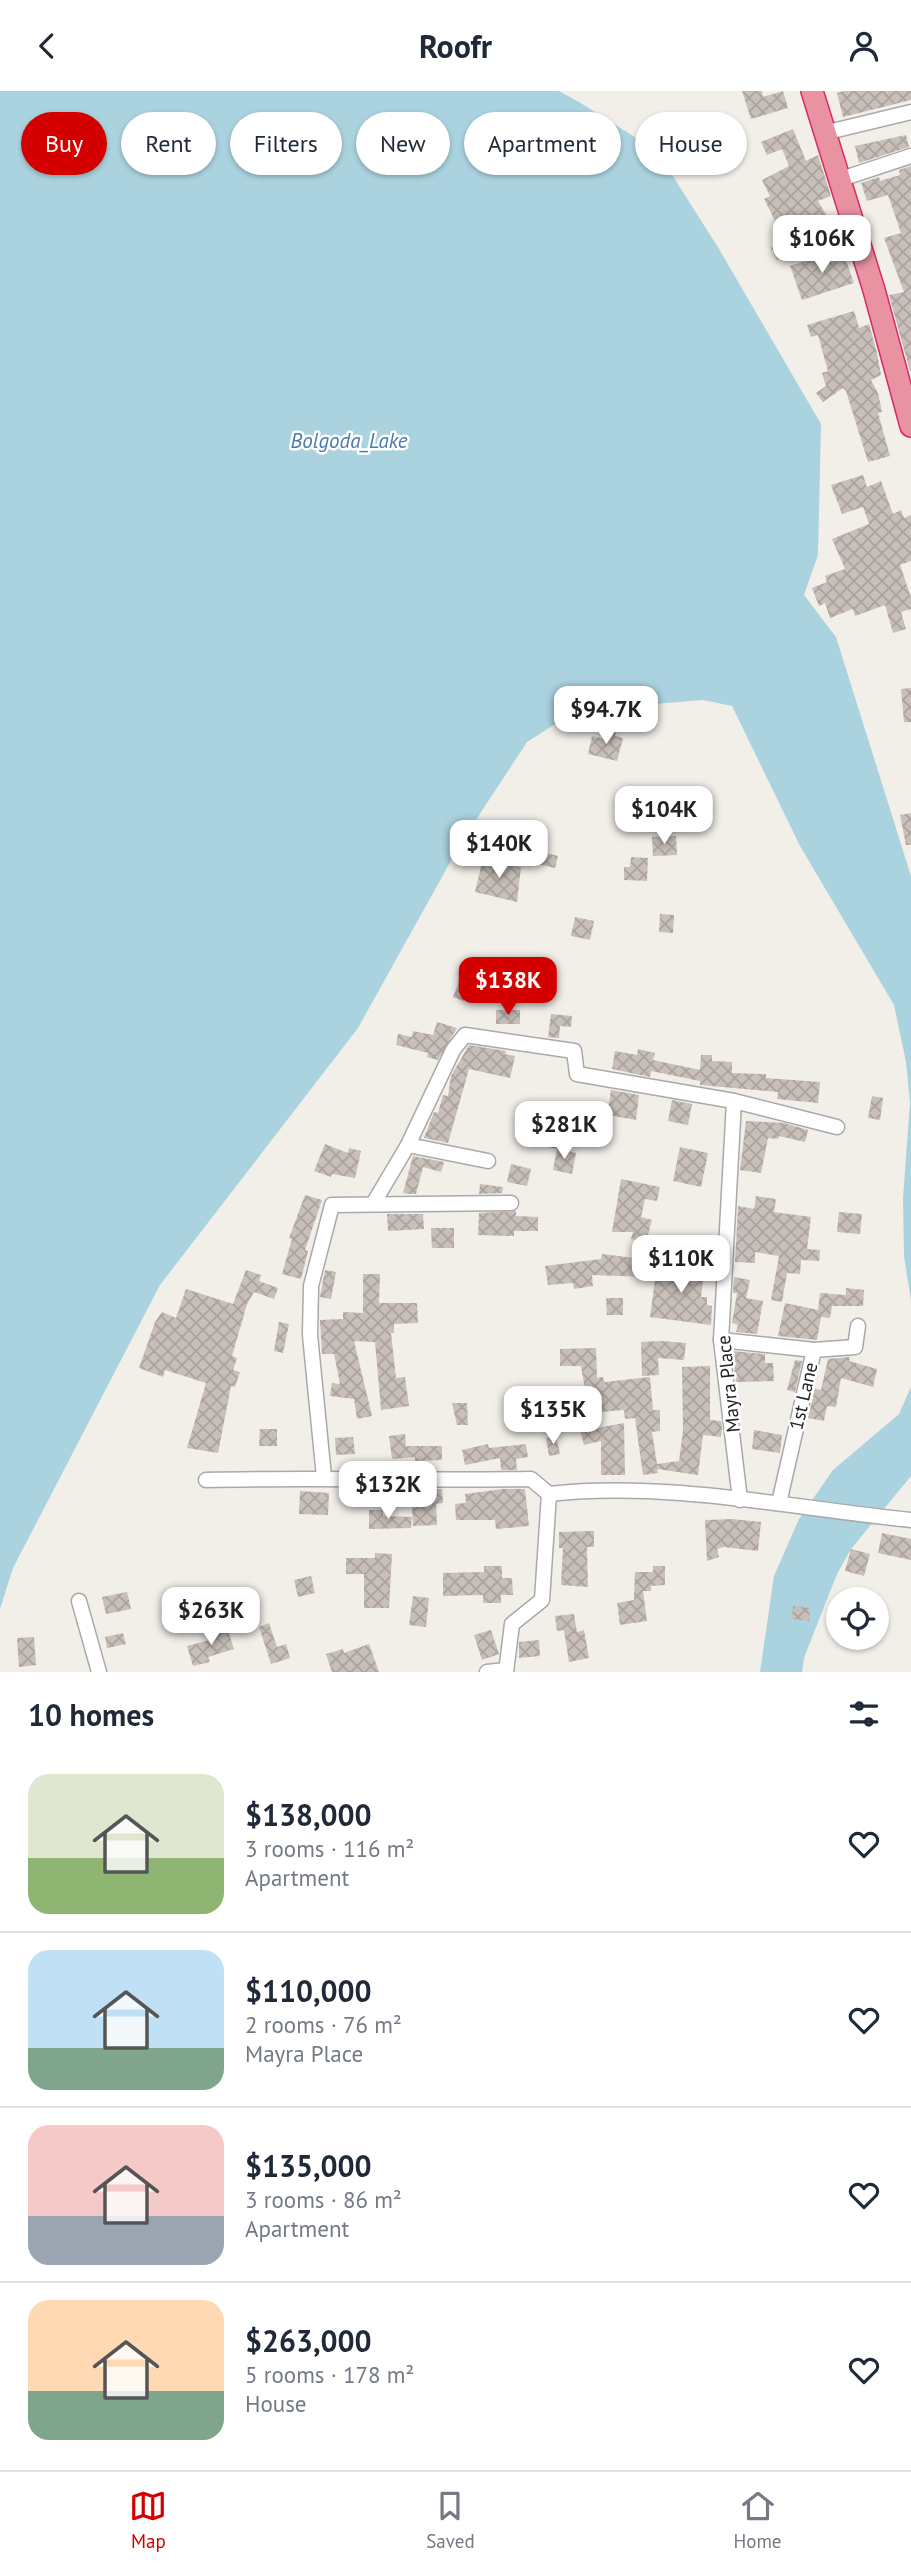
<!DOCTYPE html>
<meta charset="utf-8">
<style>
body{margin:0;font-family:"PT Sans",sans-serif;background:#f6f6f7;color:#1f2937;height:100vh;display:flex;flex-direction:column;font-size:26px;white-space:nowrap}
*{box-sizing:border-box;margin:0}
p{font-size:23px;color:#747a83}
.icon{flex:none;width:38px;height:38px;fill:none;stroke:currentColor;stroke-width:2;stroke-linecap:round;stroke-linejoin:round}
.map{position:relative;height:1581px;overflow:hidden}
.sheet{display:flex;flex-direction:column;background:#fff;flex:1}
.sheet>*{flex:none}
.top-card{position:absolute;left:21px;top:21px;width:870px;height:63px;display:flex;gap:14px}
.tools{position:absolute;left:826px;top:1496px;display:grid;gap:14px}
.tools a{display:grid;place-items:center;width:63px;height:63px;border-radius:50%;background:#fff;box-shadow:0 2px 5px #0004;font-size:35px}
.price{position:absolute;translate:-50% -60px;padding:0 16px;border-radius:14px;background:#fff;color:#222;font-size:23px;line-height:46px;filter:drop-shadow(0 2px 4px #0008)}
.price::after{content:'';position:absolute;left:50%;top:42px;width:21px;height:16px;margin-left:-10px;background:inherit;clip-path:polygon(0 0,100% 0,50% 100%)}
.price.on{background:#d40000;color:#fff}
ul{padding:0;list-style:none}
li{display:flex;align-items:center;gap:21px;height:175px;padding:0 28px}
li+li{border-top:2px solid #e0e1e3}
li span{display:grid;place-items:center;flex:none;width:196px;height:140px;border-radius:21px;color:#555}
li>.icon{margin-inline-start:auto}
span .icon{width:84px;height:84px;fill:#fffc;stroke-width:1}
li b{font-size:30px}
h2{display:flex;justify-content:space-between;align-items:center;height:84px;padding:0 28px;font-size:30px}
.tag{padding:0 24px;border-radius:32px;background:#fff;box-shadow:0 2px 5px #0004;font-size:24px;line-height:63px}
.tag.on{background:#d40000;color:#fff}
header{display:flex;justify-content:space-between;align-items:center;height:91px;padding:0 28px;background:#fff;font-size:32px;font-weight:700}
.dock{display:flex;justify-content:space-around;align-items:center;height:98px;border-top:2px solid #e0e1e3;background:#fff;font-size:19px;color:#747a83}
.dock a{display:grid;justify-items:center;gap:4px}
.dock .on{color:#d40000}
.map>svg:first-child{display:block}
.water{fill:#aad3df}
.building{fill:url(#building-cross-hatch)}
.lines{fill:none;stroke-linecap:round;stroke-linejoin:round}
.minor-casing{stroke:#a9a9a9;stroke-width:17}
.highway-casing{stroke:#dc2a67;stroke-width:24}
.minor{stroke:#fff;stroke-width:14}
.highway{stroke:#e892a2;stroke-width:21}
.labels{text-anchor:middle;dominant-baseline:central;stroke-width:5;stroke-linejoin:round;paint-order:stroke}
.street-label{font-size:19px;fill:#222;stroke:#fff}
.water-label{font-size:21px;font-style:italic;fill:#4a7aab;stroke:#fff}
</style>
<header><svg class="icon" aria-label="back" viewBox="0 0 24 24"><path d="M15 5l-7 7 7 7"/></svg>Roofr<svg class="icon" aria-label="person" viewBox="0 0 24 24"><circle cx="12" cy="8" r="4"/><path d="M4 21q1-7 8-7t8 7"/></svg></header>
<div class="map">
<svg width="911" height="1581" viewBox="0 0 911 1581">
<defs>
<pattern id="building-cross-hatch" width="8" height="8" patternUnits="userSpaceOnUse" patternTransform="scale(1.75)"><rect width="8" height="8" fill="#c7bfb8"/><path d="M0 0l8 8M0 8l8-8" fill="none" stroke="#aba49e"/></pattern>
</defs>
<rect width="100%" height="100%" fill="#f2efe9"/>
<!-- water -->
<g class="water">
<path d="M0 0H559L579 11 657 60 719 158 821 333 818 464 804 504 836 546 911 785V1210L904 1165 903 1107 910 1011 906 971 894 914 800 755 732 615 703 609 594 618 563 628 527 651 462 750 358 937 160 1194 13 1477 0 1518Z"/>
<path d="M911 1296V1385L851 1458 837 1483 804 1567 802 1581H760L774 1485 799 1428 833 1379 899 1323Z"/>
</g>
<!-- building -->
<g class="building">
<path d="M742 0H762L763 6 783 0 788 17 751 28Z"/>
<path d="M843 0H911V9L843 26 837 2Z"/>
<path d="M793 38 806 70 818 64 831 105 818 110 827 125 821 129 828 141 777 169 771 157 785 150 764 108 770 105 762 89 789 75 782 58 767 64 761 51Z"/>
<path d="M906 44 909 56 859 72 855 55Z"/>
<path d="M911 75V280H910L889 204 904 201 884 147 901 142 888 104 867 110 861 92 879 86 880 90 900 84 899 79Z"/>
<path d="M842 158 854 192 802 209 790 175Z"/>
<path d="M854 220 859 237 869 233 877 262 881 284 871 289 878 302 882 321 878 322 890 365 868 371 846 300 843 297 823 311 816 302 826 295 822 282 828 280 818 244 811 246 807 234Z"/>
<path d="M863 384 867 396 881 390 893 423 901 419 904 427 911 424V470L900 474 911 506V518L901 521 906 538 893 542 885 514 855 525 853 518 830 527 825 512 819 515 812 497 827 491 825 485 845 478 832 448 869 433 863 416 842 423 831 394Z"/>
<path d="M911 597V631H904L901 598Z"/>
<path d="M606 637 616 640 615 645 623 647 617 670 588 663 592 645 604 648Z"/>
<path d="M636 709H650L649 735 622 734 623 713H636Z"/>
<path d="M911 722V754H906L900 724Z"/>
<path d="M676 745 677 764 653 765 652 746Z"/>
<path d="M541 761 558 765 555 777 538 773Z"/>
<path d="M631 766 648 767 647 790 624 789V776H630Z"/>
<path d="M483 767 521 776 517 811 475 801Z"/>
<path d="M660 823 674 824 673 842 659 841Z"/>
<path d="M575 826 594 830 590 849 571 845Z"/>
<path d="M460 888 470 891 464 910 453 906Z"/>
<rect x="496" y="919" width="24" height="14"/>
<path d="M551 923 572 925 571 936 560 935 559 947 548 946Z"/>
<path d="M437 931 457 937 438 969 427 966 428 962 396 954 398 943 412 946 413 940 433 944Z"/>
<path d="M469 954 506 960 505 963 515 965 510 987 469 978 448 1052 424 1047 434 1021 438 1022 443 1004 448 1005 451 985Z"/>
<path d="M638 958 655 962 653 969 700 979 701 964H712V970L732 971V982L766 983V987L820 991 818 1012 777 1008 778 1001 700 994V990L651 980 650 986 612 978 615 960 637 964Z"/>
<path d="M611 999 639 1004 636 1029 607 1024Z"/>
<path d="M872 1005 883 1007 880 1029 868 1027Z"/>
<path d="M672 1009 692 1013 688 1034 668 1030Z"/>
<path d="M547 1024 563 1027 558 1058 541 1055Z"/>
<path d="M746 1030 784 1032 808 1039 805 1051 779 1045 778 1048 768 1047 761 1082 740 1079Z"/>
<path d="M325 1053 348 1062 349 1057 361 1060 355 1087 332 1083 331 1086 314 1080Z"/>
<path d="M680 1056 708 1062 701 1096 673 1090Z"/>
<path d="M557 1058 576 1062 572 1083 553 1079Z"/>
<path d="M413 1065 444 1071 441 1081 423 1076 416 1103H410L403 1102Z"/>
<path d="M511 1073 531 1078 527 1095 507 1091Z"/>
<path d="M621 1088 660 1096 657 1110 645 1108 641 1126 652 1129 646 1151 631 1148 633 1141H612Z"/>
<path d="M480 1093 503 1096 502 1102 479 1103Z"/>
<path d="M305 1104 322 1109 305 1159 308 1160 301 1188 282 1183 292 1148 289 1147Z"/>
<path d="M756 1105 776 1108 774 1121 811 1126 807 1158 820 1159 819 1170 801 1169 800 1183 787 1182 782 1211 771 1209 779 1165 755 1161V1172L735 1171 738 1115 754 1118Z"/>
<path d="M516 1120V1125L538 1126V1140H514V1145L478 1144 479 1122Z"/>
<path d="M839 1121 862 1123 860 1143 837 1141Z"/>
<path d="M387 1123H423L424 1138 388 1140Z"/>
<path d="M431 1137H454V1157H432Z"/>
<path d="M673 1145 712 1149 711 1159 716 1160V1170L699 1169 700 1165 672 1158Z"/>
<path d="M602 1163 651 1169 649 1186 592 1184 593 1195 574 1198 573 1192 548 1194 545 1175 601 1168Z"/>
<path d="M670 1170 693 1172 692 1177 704 1180 701 1206H707V1214L712 1215 711 1234 650 1226 656 1181 668 1182Z"/>
<path d="M246 1179 261 1184 259 1190 278 1197 274 1208 254 1201 247 1213 232 1265 237 1267 233 1279 240 1281 235 1296 231 1295 218 1362 187 1357 206 1292 165 1279 163 1286 139 1277 155 1231 162 1221 176 1227 186 1198 233 1213Z"/>
<path d="M325 1179 336 1181 331 1208 320 1206Z"/>
<path d="M363 1183H380L379 1212H417L418 1232 394 1233V1242H391L396 1287 405 1286 409 1315 381 1319 375 1251 354 1250 372 1325 357 1328 354 1308 330 1305 332 1292 340 1293 334 1263H322L320 1229 343 1228V1221L363 1222Z"/>
<path d="M734 1186 750 1189 746 1207 763 1210 757 1243 736 1241 738 1234 732 1232 737 1202H733Z"/>
<path d="M846 1197 864 1199 863 1215H832L830 1227 821 1226 817 1249 778 1245 785 1212 818 1219 820 1202 846 1204Z"/>
<path d="M606 1207H623V1224H607Z"/>
<path d="M279 1231 289 1233 283 1262 274 1260Z"/>
<path d="M661 1250 686 1252 684 1269 658 1267 659 1284 642 1285 641 1251Z"/>
<path d="M596 1257 597 1287 603 1286 604 1291 650 1286 653 1319H660V1340L652 1341 657 1373 679 1370 683 1340 682 1276 710 1275V1329L721 1330 722 1337 721 1346 703 1344 698 1384 657 1378 658 1382 643 1384 635 1327 625 1328 624 1319 589 1322 581 1275H560V1258Z"/>
<path d="M732 1260 765 1263V1272H773L774 1290 736 1291Z"/>
<path d="M850 1266 849 1270 877 1278 873 1296 841 1287 836 1316 827 1315 824 1330 808 1327 815 1298 821 1299 828 1268Z"/>
<path d="M795 1269 802 1270 795 1301 787 1299Z"/>
<path d="M560 1310 562 1325 536 1328 534 1313Z"/>
<path d="M452 1312H467L468 1334H457Z"/>
<path d="M624 1332 625 1384H601V1350L584 1354 580 1340Z"/>
<path d="M260 1338H277V1355H259Z"/>
<path d="M754 1339 782 1344 780 1362 752 1358Z"/>
<path d="M405 1343 406 1355H442V1369L415 1370V1366L392 1368 389 1345Z"/>
<path d="M556 1345 560 1363 549 1365 546 1347Z"/>
<path d="M353 1346 355 1363 336 1364 335 1347Z"/>
<path d="M488 1353 489 1357 526 1353 528 1366 516 1368 517 1379H501L500 1367 465 1374 462 1359Z"/>
<path d="M411 1398H442L443 1412 436 1413 437 1434 413 1435Z"/>
<path d="M503 1398H525L529 1435 496 1438 495 1429H456L455 1413 466 1412 465 1403Z"/>
<path d="M300 1400 329 1402 328 1424 299 1423Z"/>
<path d="M369 1419H383V1425L412 1426 411 1437 369 1438Z"/>
<path d="M732 1428 761 1431 758 1460 724 1456 717 1458 719 1466 707 1470 705 1429Z"/>
<path d="M594 1440V1456H587L588 1496 561 1494 563 1457H559V1441Z"/>
<path d="M882 1442 911 1448V1469L878 1462Z"/>
<path d="M851 1458 870 1463 864 1485 845 1480Z"/>
<path d="M375 1462 392 1463 389 1517H364V1483H346V1467H375Z"/>
<path d="M484 1475H502V1487H512L513 1504H501V1512H483V1504L443 1505V1482L484 1481Z"/>
<path d="M653 1475H665V1494L651 1495V1500H643L647 1530 620 1534 617 1512 634 1509 635 1481H653Z"/>
<path d="M311 1485 315 1502 298 1506 294 1489Z"/>
<path d="M127 1501 131 1518 106 1523 102 1506Z"/>
<path d="M413 1505 429 1507 426 1536 409 1534Z"/>
<path d="M793 1515 810 1517 809 1530 792 1528Z"/>
<path d="M574 1523 577 1541 584 1539 589 1567 569 1571 564 1539 557 1540 555 1525Z"/>
<path d="M269 1532 277 1556 286 1553 290 1567 271 1573 259 1536Z"/>
<path d="M227 1536 234 1558 208 1566 210 1571 193 1575 187 1555 210 1549 208 1542Z"/>
<path d="M491 1539 499 1563 482 1569 474 1544Z"/>
<path d="M123 1542 126 1553 107 1557 105 1546Z"/>
<path d="M34 1546 36 1574 19 1576 17 1547Z"/>
<path d="M539 1549 540 1565 519 1567V1551Z"/>
<path d="M369 1553 379 1581H332L326 1563 343 1558 344 1562Z"/>
</g>
<g class="lines">
<!-- minor casing -->
<g class="minor-casing">
<g id="minor">
<path d="M824 42 911 21"/>
<path d="M838 89 911 65"/>
<path d="M734 1010 721 1249 740 1409"/>
<path d="M408 1054 488 1070"/>
<path d="M373 1113 408 1054 453 959 465 944 574 960 577 983 734 1010 837 1036"/>
<path d="M721 1249 814 1259"/>
<path d="M324 1386 310 1244 311 1195 332 1114 511 1112"/>
<path d="M206 1389C315 1386 423 1390 531 1388L549 1403C669 1390 791 1417 911 1429"/>
<path d="M779 1412 814 1259 855 1256 858 1235"/>
<path d="M79 1510 99 1581"/>
<path d="M487 1581 506 1579"/>
<path d="M506 1581 512 1533 542 1509 549 1403"/>
</g>
</g>
<!-- highway casing -->
<g class="highway-casing">
<path id="highway" d="M812 0 874 199 911 335"/>
</g>
<!-- minor -->
<use href="#minor" class="minor"/>
<!-- highway -->
<use href="#highway" class="highway"/>
</g>
<g class="labels">
<!-- street labels -->
<g class="street-label">
<text transform="translate(728 1293) rotate(-96)">Mayra Place</text>
<text transform="translate(803 1305) rotate(-77)">1st Lane</text>
</g>
<!-- water labels -->
<g class="water-label">
<text x="349" y="349">Bolgoda_Lake</text>
</g>
</g>
</svg>
<div class="tools">
<a><svg class="icon" aria-label="locate" viewBox="0 0 24 24"><circle cx="12" cy="12" r="6"/><path d="M12 2v4M12 18v4M2 12h4M18 12h4"/></svg></a>
</div>
<b class="price" style="left:822px;top:184px">$106K</b>
<b class="price" style="left:606px;top:655px">$94.7K</b>
<b class="price" style="left:664px;top:755px">$104K</b>
<b class="price" style="left:499px;top:789px">$140K</b>
<b class="price on" style="left:508px;top:926px">$138K</b>
<b class="price" style="left:564px;top:1070px">$281K</b>
<b class="price" style="left:681px;top:1204px">$110K</b>
<b class="price" style="left:553px;top:1355px">$135K</b>
<b class="price" style="left:388px;top:1430px">$132K</b>
<b class="price" style="left:211px;top:1556px">$263K</b>
<div class="top-card">
<a class="tag on">Buy</a>
<a class="tag">Rent</a>
<a class="tag">Filters</a>
<a class="tag">New</a>
<a class="tag">Apartment</a>
<a class="tag">House</a>
</div>
</div>
<section class="sheet">
<h2>10 homes<svg class="icon" aria-label="filters" viewBox="0 0 24 24"><path d="M4 7h16M4 17h16"/><circle cx="9" cy="7" r="2"/><circle cx="15" cy="17" r="2"/></svg></h2>
<ul>
<li><span style="background:linear-gradient(#dfe7d0 60%,#8fb573 0)"><svg class="icon" aria-label="home" viewBox="0 0 24 24"><path d="M3 11l9-7 9 7M6 9v11h12V9"/></svg></span><div><b>$138,000</b><p>3 rooms · 116 m²</p><p>Apartment</p></div><svg class="icon" aria-label="heart" viewBox="0 0 24 24"><path d="M12 20l-8-8c-3-5 5-10 8-4 3-6 11-1 8 4z"/></svg></li>
<li><span style="background:linear-gradient(#bfe0f5 70%,#7fa58c 0)"><svg class="icon" aria-label="home" viewBox="0 0 24 24"><path d="M3 11l9-7 9 7M6 9v11h12V9"/></svg></span><div><b>$110,000</b><p>2 rooms · 76 m²</p><p>Mayra Place</p></div><svg class="icon" aria-label="heart" viewBox="0 0 24 24"><path d="M12 20l-8-8c-3-5 5-10 8-4 3-6 11-1 8 4z"/></svg></li>
<li><span style="background:linear-gradient(#f6c9c9 65%,#9aa5b1 0)"><svg class="icon" aria-label="home" viewBox="0 0 24 24"><path d="M3 11l9-7 9 7M6 9v11h12V9"/></svg></span><div><b>$135,000</b><p>3 rooms · 86 m²</p><p>Apartment</p></div><svg class="icon" aria-label="heart" viewBox="0 0 24 24"><path d="M12 20l-8-8c-3-5 5-10 8-4 3-6 11-1 8 4z"/></svg></li>
<li><span style="background:linear-gradient(#ffd9b3 65%,#7fa58c 0)"><svg class="icon" aria-label="home" viewBox="0 0 24 24"><path d="M3 11l9-7 9 7M6 9v11h12V9"/></svg></span><div><b>$263,000</b><p>5 rooms · 178 m²</p><p>House</p></div><svg class="icon" aria-label="heart" viewBox="0 0 24 24"><path d="M12 20l-8-8c-3-5 5-10 8-4 3-6 11-1 8 4z"/></svg></li>
</ul>
</section>
<nav class="dock">
<a class="on"><svg class="icon" aria-label="map" viewBox="0 0 24 24"><path d="M3 6l6-2 6 2 6-2v14l-6 2-6-2-6 2zM9 4v14M15 6v14"/></svg>Map</a>
<a><svg class="icon" aria-label="saved" viewBox="0 0 24 24"><path d="M7 4h10v16l-5-4-5 4z"/></svg>Saved</a>
<a><svg class="icon" aria-label="home" viewBox="0 0 24 24"><path d="M3 11l9-7 9 7M6 9v11h12V9"/></svg>Home</a>
</nav>
